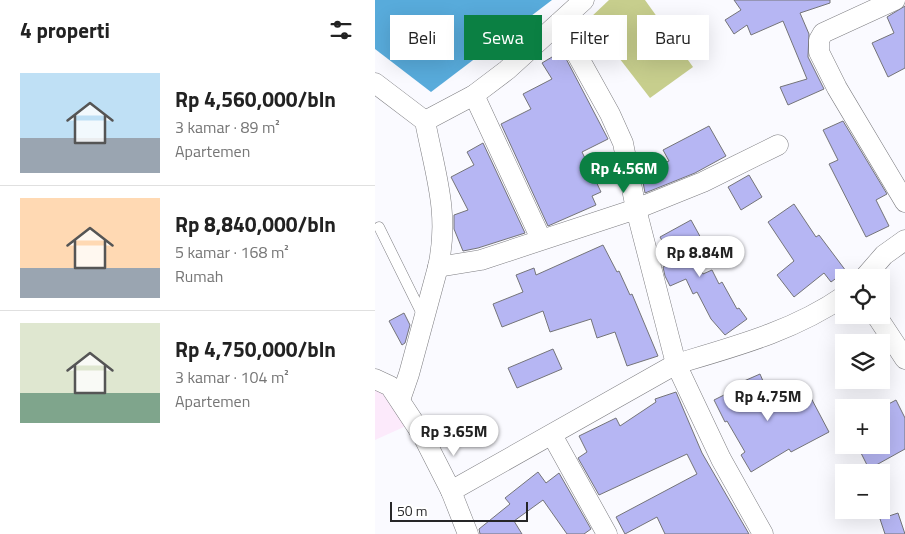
<!DOCTYPE html>
<html lang="id">
<meta charset="utf-8">
<style>
body{margin:0;font-family:"Titillium Web",sans-serif;background:#f6f6f6;color:#222;height:100vh;display:flex;flex-direction:column;font-size:19px;white-space:nowrap}
*{box-sizing:border-box;margin:0}
p{font-size:16px;color:#767676}
.icon{flex:none;width:28px;height:28px;fill:none;stroke:currentColor;stroke-width:2;stroke-linecap:round;stroke-linejoin:round}
.map{position:relative;flex:1;overflow:hidden}
.panel{display:flex;flex-direction:column;background:#fff;width:375px}
.panel>*{flex:none}
.guide{position:absolute;left:15px;top:15px;width:440px;height:45px;display:flex;gap:10px}
.controls{position:absolute;left:460px;top:269px;display:grid;gap:10px}
.controls a{display:grid;place-items:center;width:55px;height:55px;border-radius:0px;background:#fff;box-shadow:0 5px 20px #0002;font-size:25px}
.scale{position:absolute;left:15px;bottom:12px;width:138px;box-sizing:border-box;padding-left:5px;border:2px solid #262628;border-top:0;font-size:14px;line-height:18px;white-space:nowrap;color:#262628;-webkit-text-stroke:4px #fff;paint-order:stroke}
.price{position:absolute;translate:-50% -42px;padding:0 11px;border-radius:18px;background:#fff;color:#222;font-size:16px;line-height:32px;filter:drop-shadow(0 1px 2px #0008)}
.price::after{content:'';position:absolute;left:50%;top:30px;width:15px;height:11px;margin-left:-8px;background:inherit;clip-path:polygon(0 0,100% 0,50% 100%)}
.price.current{background:#0b8043;color:#fff}
ul{padding:0;list-style:none}
li{display:flex;align-items:center;gap:15px;height:125px;padding:0 20px}
li+li{border-top:1px solid #e0e0e0}
li span{display:grid;place-items:center;flex:none;width:140px;height:100px;border-radius:0px;color:#555}
li>.icon{margin-inline-start:auto}
span .icon{width:60px;height:60px;fill:#fffc;stroke-width:1}
li b{font-size:21px}
h2{display:flex;justify-content:space-between;align-items:center;height:60px;padding:0 20px;font-size:21px}
.chip{padding:0 18px;border-radius:0px;background:#fff;box-shadow:0 5px 20px #0002;font-size:18px;line-height:45px}
.chip.current{background:#0b8043;color:#fff}
main{display:flex;flex:1;min-height:0}
.map>svg:first-child{display:block}
.education{fill:#fceafb}
.green{fill:#c7ce8d}
.water{fill:#58abdb}
.building{fill:#b6b6f3;stroke:#747478}
.lines{fill:none;stroke-linecap:round;stroke-linejoin:round}
.service-casing{stroke:#7d7d81;stroke-width:11}
.minor-casing{stroke:#7d7d81;stroke-width:21}
.service{stroke:#fff;stroke-width:10}
.minor{stroke:#fff;stroke-width:20}
</style>
<main>
<section class="panel">
<h2>4 properti<svg class="icon" aria-label="filters" viewBox="0 0 24 24"><path d="M4 7h16M4 17h16"/><circle cx="9" cy="7" r="2"/><circle cx="15" cy="17" r="2"/></svg></h2>
<ul>
<li><span style="background:linear-gradient(#bfe0f5 65%,#9aa5b1 0)"><svg class="icon" aria-label="home" viewBox="0 0 24 24"><path d="M3 11l9-7 9 7M6 9v11h12V9"/></svg></span><div><b>Rp 4,560,000/bln</b><p>3 kamar · 89 m²</p><p>Apartemen</p></div></li>
<li><span style="background:linear-gradient(#ffd9b3 70%,#9aa5b1 0)"><svg class="icon" aria-label="home" viewBox="0 0 24 24"><path d="M3 11l9-7 9 7M6 9v11h12V9"/></svg></span><div><b>Rp 8,840,000/bln</b><p>5 kamar · 168 m²</p><p>Rumah</p></div></li>
<li><span style="background:linear-gradient(#dfe7d0 70%,#7fa58c 0)"><svg class="icon" aria-label="home" viewBox="0 0 24 24"><path d="M3 11l9-7 9 7M6 9v11h12V9"/></svg></span><div><b>Rp 4,750,000/bln</b><p>3 kamar · 104 m²</p><p>Apartemen</p></div></li>
</ul>
</section>
<div class="map">
<svg width="530" height="534" viewBox="0 0 530 534">
<rect width="100%" height="100%" fill="#fafaff"/>
<!-- education -->
<path class="education" d="M6 387 31 426 0 440V389Z"/>
<!-- green -->
<path class="green" d="M234 0H270L318 67 275 98 214 19Z"/>
<!-- water -->
<path class="water" d="M0 0H177L56 92 0 49Z"/>
<!-- building -->
<g class="building">
<path d="M359 0H455V3L425 13 434 34 433 57 449 89 413 105 405 87 432 79 408 21 376 35 372 25 359 34 350 20 366 10Z"/>
<path d="M530 6V68L513 77 497 43 519 33 512 17Z"/>
<path d="M187 51 233 139 207 152 226 192 217 196 221 205 173 226 126 124 156 109 148 94 177 79 167 63Z"/>
<path d="M468 121 512 194 501 200 514 226 491 237 454 164 463 160 448 130Z"/>
<path d="M334 126 351 156 320 173 270 193 266 171 294 161 288 150Z"/>
<path d="M108 143 150 233 103 248 88 251 79 229V215L93 210 76 177 99 165 92 152Z"/>
<path d="M374 175 387 197 366 210 353 187Z"/>
<path d="M419 204 441 237 444 235 471 271 456 282 449 273 419 297 402 275 419 261 393 222Z"/>
<path d="M316 220 327 240 316 246 328 274 337 270 344 284 347 282 362 309 364 308 372 319 350 335 336 319 322 292 318 294 311 279 295 286 290 276 288 267 299 262 285 237Z"/>
<path d="M228 245 242 272 244 271 255 295 257 294 283 356 252 366 240 332 222 338 216 319 175 332 168 311 127 327 118 304 148 292 141 275 159 268 161 275Z"/>
<path d="M29 313 35 325 30 343 27 345 14 321Z"/>
<path d="M178 349 187 369 142 388 133 368Z"/>
<path d="M385 374 400 409 422 397 424 401 435 396 454 432 416 452 414 449 376 472 366 455 370 452 352 421 350 422 339 400 355 392 353 388Z"/>
<path d="M301 392 327 453 374 534H290L282 517 250 534 241 517 322 474 312 454 224 495 203 458 212 452 204 436 241 418 245 426 281 402 280 399Z"/>
<path d="M521 400 530 418V449L494 469 482 445H506V408Z"/>
<path d="M163 472 171 483 184 473 216 529 209 534H192L168 500 139 521 147 534H105L104 529 135 504 130 498Z"/>
<path d="M523 513 530 534H510L505 519Z"/>
</g>
<g class="lines">
<!-- service casing -->
<g class="service-casing">
<path id="service" d="M4 227 48 316"/>
</g>
<!-- minor casing -->
<g class="minor-casing">
<g id="minor">
<path d="M520 0 448 33 444 40V52L462 88 530 202"/>
<path d="M185 24 235 114 248 143 261 209 328 182 403 145"/>
<path d="M0 83 50 121C60 173 75 214 63 267L34 374 25 400"/>
<path d="M99 95 166 239"/>
<path d="M50 121 99 95 132 70 209 0"/>
<path d="M63 267 106 260 261 209 301 364C358 347 419 331 469 296"/>
<path d="M489 278 509 255 530 240"/>
<path d="M501 315 530 359"/>
<path d="M0 379 15 386 48 436 76 491 93 534"/>
<path d="M177 435 232 534"/>
<path d="M76 491 301 364 346 459 388 534"/>
</g>
</g>
<!-- service -->
<use href="#service" class="service"/>
<!-- minor -->
<use href="#minor" class="minor"/>
</g>
</svg>
<div class="controls">
<a><svg class="icon" aria-label="locate" viewBox="0 0 24 24"><circle cx="12" cy="12" r="6"/><path d="M12 2v4M12 18v4M2 12h4M18 12h4"/></svg></a>
<a><svg class="icon" aria-label="layers" viewBox="0 0 24 24"><path d="M12 4l9 5-9 5-9-5zM3 14l9 5 9-5"/></svg></a>
<a>+</a>
<a>−</a>
</div>
<div class="scale">50 m</div>
<b class="price current" style="left:249px;top:194px">Rp 4.56M</b>
<b class="price" style="left:325px;top:278px">Rp 8.84M</b>
<b class="price" style="left:393px;top:422px">Rp 4.75M</b>
<b class="price" style="left:79px;top:457px">Rp 3.65M</b>
<div class="guide">
<a class="chip">Beli</a>
<a class="chip current">Sewa</a>
<a class="chip">Filter</a>
<a class="chip">Baru</a>
</div>
</div>
</main>
